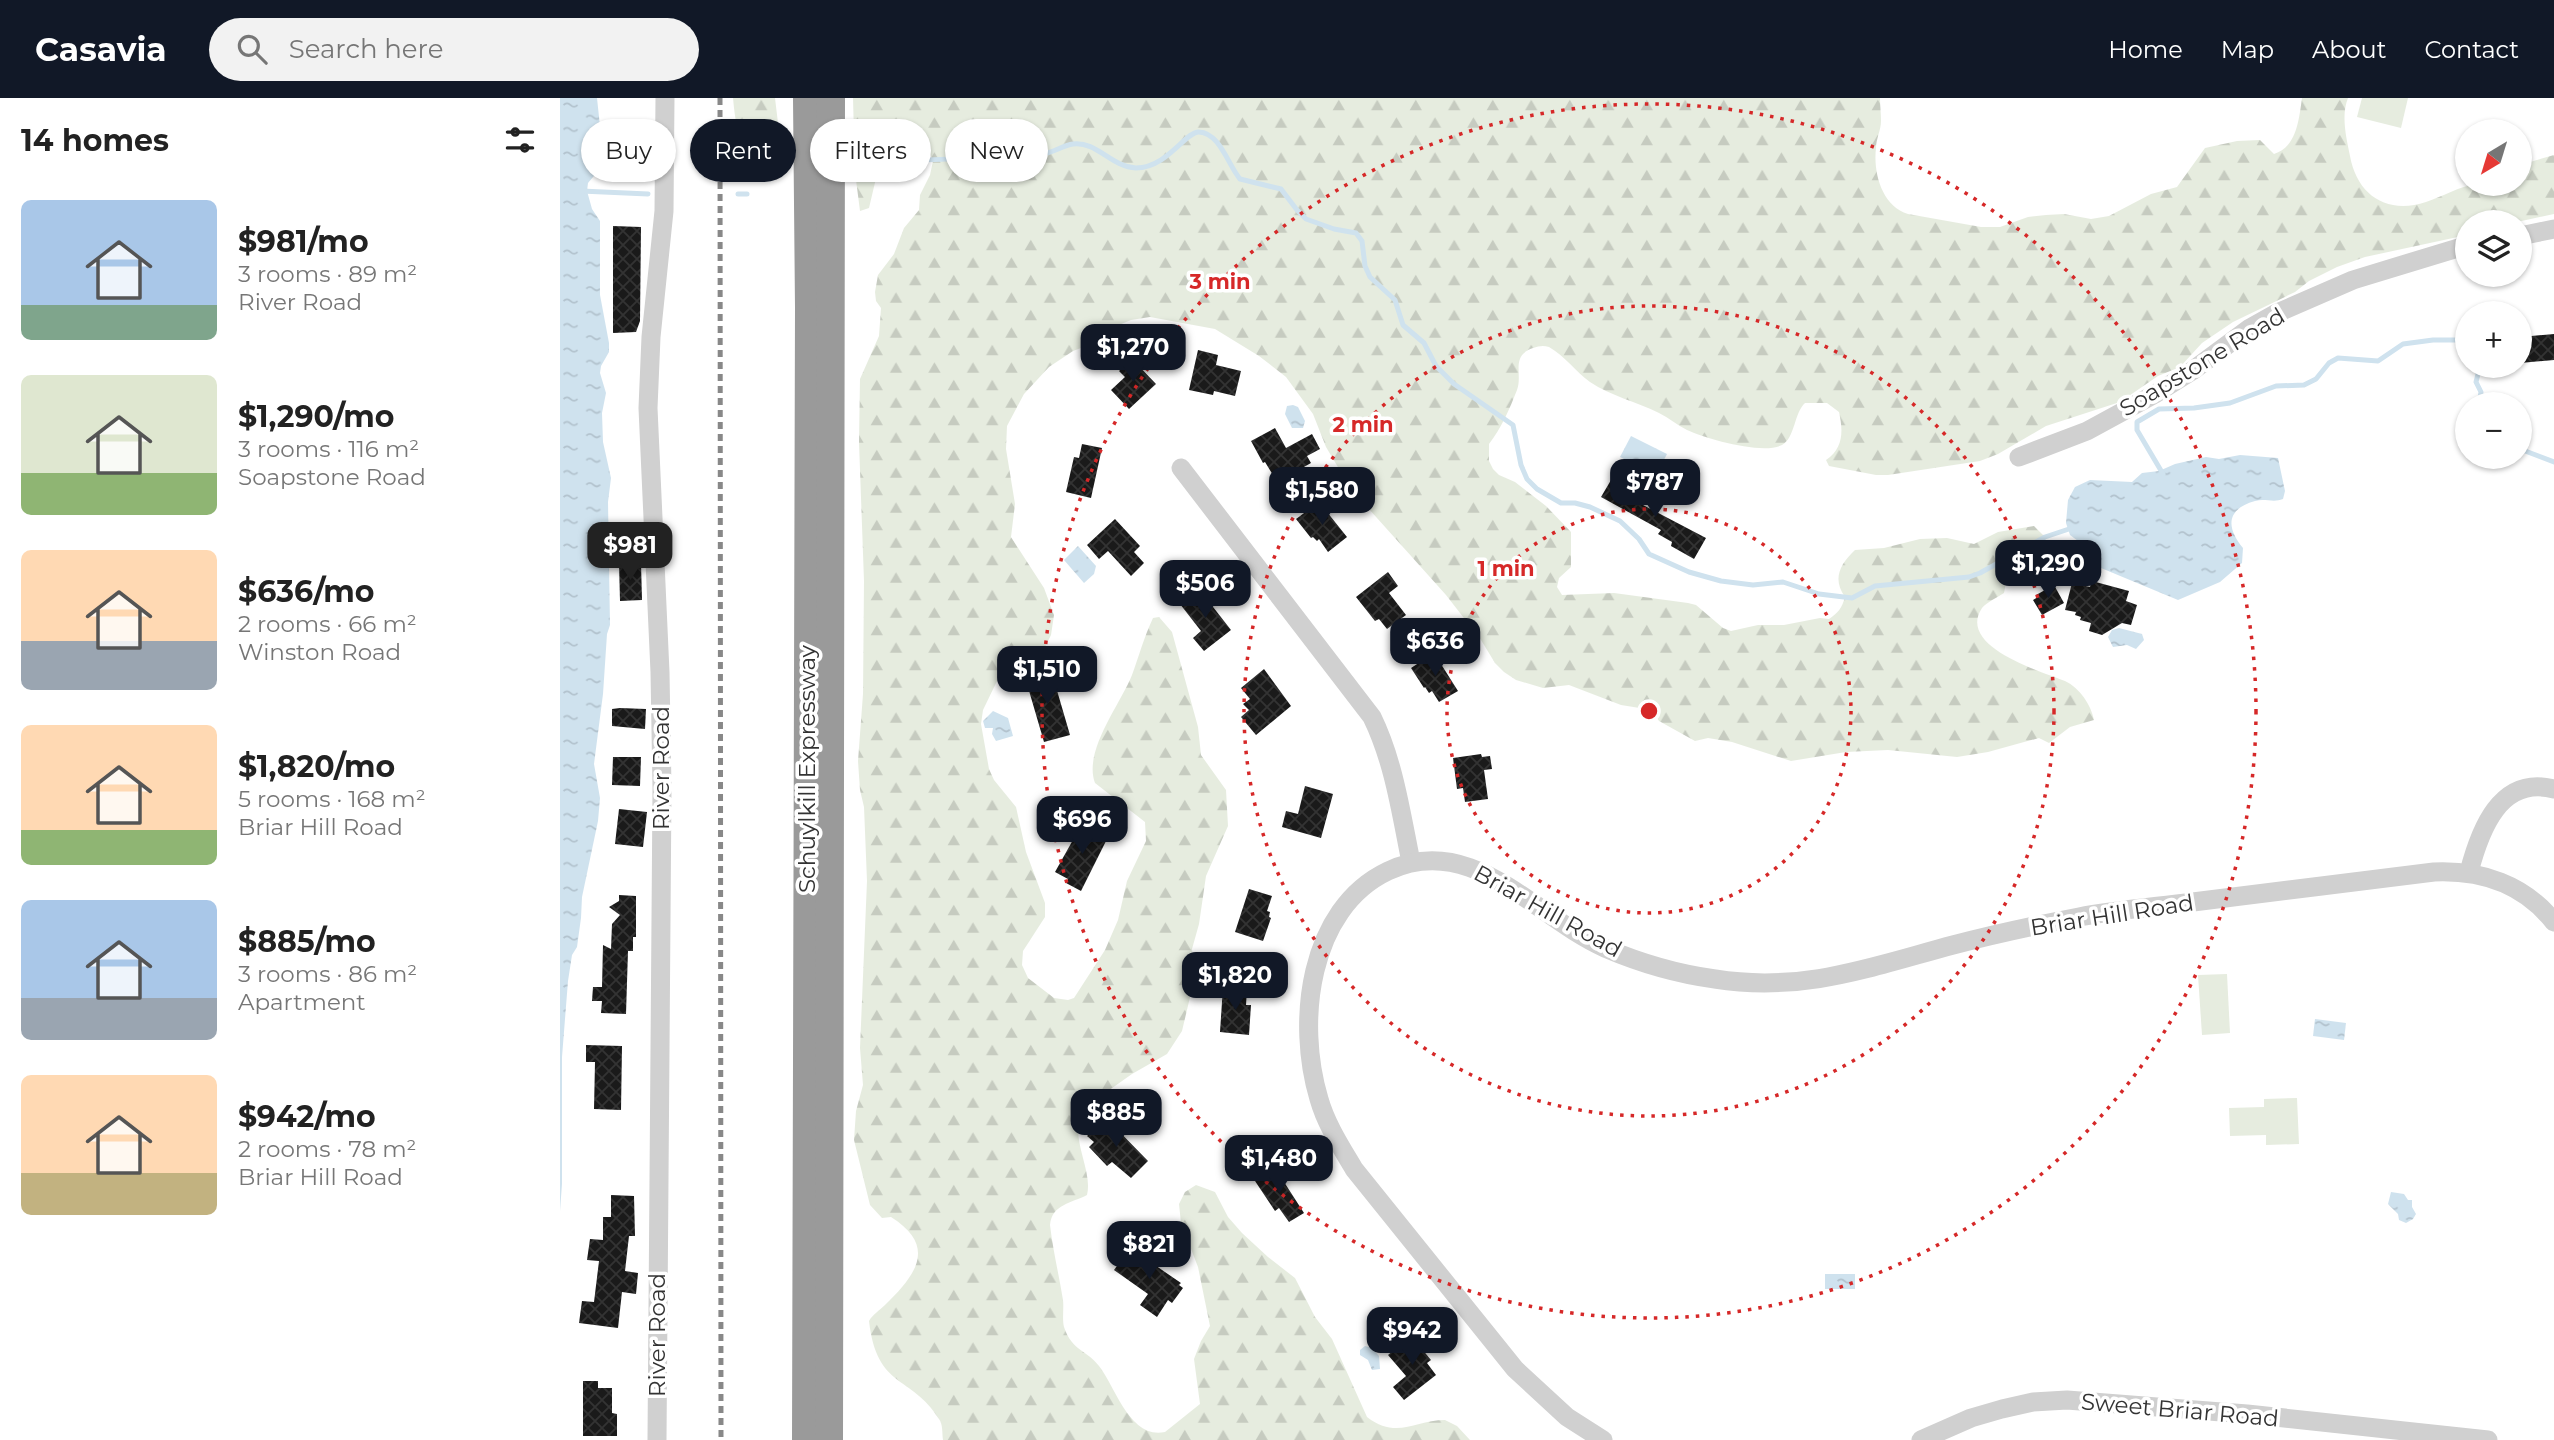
<!DOCTYPE html>
<meta charset="utf-8">
<style>
body{margin:0;font-family:Montserrat,sans-serif;background:#f2f2f2;color:#222;height:100vh;display:flex;flex-direction:column;font-size:26px;white-space:nowrap}
*{box-sizing:border-box;margin:0}
p{font-size:23px;color:#767676}
.icon{flex:none;width:38px;height:38px;fill:none;stroke:currentColor;stroke-width:2;stroke-linecap:round;stroke-linejoin:round}
.map{position:relative;flex:1;overflow:hidden}
.panel{display:flex;flex-direction:column;background:#fff;width:560px}
.panel>*{flex:none}
.top-card{position:absolute;left:21px;top:21px;width:665px;height:63px;display:flex;gap:14px}
.needle{width:46px;rotate:218deg}
.controls{position:absolute;left:1895px;top:21px;display:grid;gap:14px}
.controls a{display:grid;place-items:center;width:77px;height:77px;border-radius:50%;background:#fff;box-shadow:0 2px 5px #0004;font-size:35px}
.price{position:absolute;translate:-50% -60px;padding:0 16px;border-radius:14px;background:#111827;color:#fff;font-size:23px;line-height:46px;filter:drop-shadow(0 2px 4px #0008)}
.price::after{content:'';position:absolute;left:50%;top:42px;width:21px;height:16px;margin-left:-10px;background:inherit;clip-path:polygon(0 0,100% 0,50% 100%)}
.price.on{background:#222;color:#fff}
ul{padding:0;list-style:none}
li{display:flex;align-items:center;gap:21px;height:175px;padding:0 21px}
li span{display:grid;place-items:center;flex:none;width:196px;height:140px;border-radius:10px;color:#555}
li>.icon{margin-inline-start:auto}
span .icon{width:84px;height:84px;fill:#fffc;stroke-width:1}
li b{font-size:30px}
h2{display:flex;justify-content:space-between;align-items:center;height:84px;padding:0 21px;font-size:30px}
.tag{padding:0 24px;border-radius:32px;background:#fff;box-shadow:0 2px 5px #0004;font-size:24px;line-height:63px}
.tag.on{background:#111827;color:#fff}
header{display:flex;align-items:center;gap:42px;box-sizing:border-box;height:98px;padding:0 35px;background:#111827;color:#fff}
header strong{font-size:33px}
nav{display:flex;gap:38px;margin-inline-start:auto;font-size:24px}
.search{width:490px;height:63px;background:#f2f2f2;display:flex;align-items:center;gap:18px;box-sizing:border-box;padding:0 24px;border-radius:38px;color:#767676;font-size:26px}
main{display:flex;flex:1;min-height:0}
.map>svg:first-child{display:block}
.grass{fill:#e6ecdf}
.forest{fill:url(#forest-firs)}
.water{fill:url(#water-ripples)}
.lines{fill:none;stroke-linecap:round;stroke-linejoin:round}
.stream{stroke:#cfe2ee;stroke-width:5}
.building{fill:url(#building-cross-hatch)}
.minor{stroke:#d0d0d0;stroke-width:19}
.highway{stroke:#9a9a9a;stroke-width:28}
.rail{stroke:#888;stroke-width:5;stroke-dasharray:7 5;stroke-linecap:butt}
.ring{fill:none;stroke:#d62828;stroke-width:3.5;stroke-dasharray:3.5 7}
.labels{text-anchor:middle;dominant-baseline:central;stroke-width:7;stroke-linejoin:round;paint-order:stroke}
.street-label{font-size:23px;fill:#333;stroke:#fff}
.centre{fill:#d62828;stroke:#fff;stroke-width:3.5}
.ring-label{font-size:21px;text-anchor:middle;font-weight:bold;fill:#d62828;stroke:#fff;stroke-width:7;stroke-linejoin:round;paint-order:stroke}
</style>
<header>
<strong>Casavia</strong>
<div class="search"><svg class="icon" aria-label="search" viewBox="0 0 24 24"><circle cx="10" cy="10" r="6"/><path d="M15 15l6 6"/></svg>Search here</div>
<nav><a>Home</a><a>Map</a><a>About</a><a>Contact</a></nav>
</header>
<main>
<section class="panel">
<h2>14 homes<svg class="icon" aria-label="filters" viewBox="0 0 24 24"><path d="M4 7h16M4 17h16"/><circle cx="9" cy="7" r="2"/><circle cx="15" cy="17" r="2"/></svg></h2>
<ul>
<li><span style="background:linear-gradient(#a9c7e8 75%,#7fa58c 0)"><svg class="icon" aria-label="home" viewBox="0 0 24 24"><path d="M3 11l9-7 9 7M6 9v11h12V9"/></svg></span><div><b>$981/mo</b><p>3 rooms · 89 m²</p><p>River Road</p></div></li>
<li><span style="background:linear-gradient(#dfe7d0 70%,#8fb573 0)"><svg class="icon" aria-label="home" viewBox="0 0 24 24"><path d="M3 11l9-7 9 7M6 9v11h12V9"/></svg></span><div><b>$1,290/mo</b><p>3 rooms · 116 m²</p><p>Soapstone Road</p></div></li>
<li><span style="background:linear-gradient(#ffd9b3 65%,#9aa5b1 0)"><svg class="icon" aria-label="home" viewBox="0 0 24 24"><path d="M3 11l9-7 9 7M6 9v11h12V9"/></svg></span><div><b>$636/mo</b><p>2 rooms · 66 m²</p><p>Winston Road</p></div></li>
<li><span style="background:linear-gradient(#ffd9b3 75%,#8fb573 0)"><svg class="icon" aria-label="home" viewBox="0 0 24 24"><path d="M3 11l9-7 9 7M6 9v11h12V9"/></svg></span><div><b>$1,820/mo</b><p>5 rooms · 168 m²</p><p>Briar Hill Road</p></div></li>
<li><span style="background:linear-gradient(#a9c7e8 70%,#9aa5b1 0)"><svg class="icon" aria-label="home" viewBox="0 0 24 24"><path d="M3 11l9-7 9 7M6 9v11h12V9"/></svg></span><div><b>$885/mo</b><p>3 rooms · 86 m²</p><p>Apartment</p></div></li>
<li><span style="background:linear-gradient(#ffd9b3 70%,#c2b280 0)"><svg class="icon" aria-label="home" viewBox="0 0 24 24"><path d="M3 11l9-7 9 7M6 9v11h12V9"/></svg></span><div><b>$942/mo</b><p>2 rooms · 78 m²</p><p>Briar Hill Road</p></div></li>
</ul>
</section>
<div class="map">
<svg width="1994" height="1342" viewBox="0 0 1994 1342">
<defs>
<pattern id="forest-firs" width="22" height="20" patternUnits="userSpaceOnUse" patternTransform="scale(1.75)"><rect width="22" height="20" fill="#e6ecdf"/><path d="M5 1l3.5 6h-7zM16 11l3.5 6h-7z" fill="#c6cbc0"/></pattern>
<pattern id="water-ripples" width="26" height="14" patternUnits="userSpaceOnUse" patternTransform="scale(1.75)"><rect width="26" height="14" fill="#cfe2ee"/><path d="M2 4q2-2 4 0t4 0M15 11q2-2 4 0t4 0" fill="none" stroke="#b2c2cd"/></pattern>
<pattern id="building-cross-hatch" width="8" height="8" patternUnits="userSpaceOnUse" patternTransform="scale(1.75)"><rect width="8" height="8" fill="#1a1a1a"/><path d="M0 0l8 8M0 8l8-8" fill="none" stroke="#333"/></pattern>
</defs>
<rect width="100%" height="100%" fill="#fff"/>
<!-- grass -->
<g class="grass">
<path d="M1802 0H1848L1841 30 1797 19Z"/>
<path d="M1667 876 1670 935 1642 937 1638 877Z"/>
<path d="M1737 1000 1739 1046 1706 1047V1037L1670 1038 1669 1010 1704 1009V1001Z"/>
</g>
<!-- forest -->
<g class="forest">
<path d="M173 0H215L218 25 214 46C178 56 176 30 173 0Z"/>
<path d="M293 0H1320C1320 8 1321 15 1321 23 1321 32 1316 41 1316 50 1313 75 1322 108 1348 116L1421 129H1440L1468 119 1486 117 1504 116 1531 121 1549 118 1591 96 1617 89 1645 50 1677 43 1700 42 1714 56C1737 49 1739 21 1742 0H1788C1781 17 1786 39 1790 58 1797 97 1827 117 1866 104 1882 99 1899 88 1917 86 1931 84 1946 86 1960 86V67L1994 57V116L1957 124H1908L1907 137 1805 159 1777 169 1749 183 1735 194 1673 224 1642 245 1620 269 1598 278 1560 304 1486 328 1438 356 1420 363 1328 377H1316L1269 368 1266 362C1284 350 1283 332 1279 314L1267 305H1245C1234 315 1235 340 1222 347 1203 357 1146 341 1127 332 1117 327 1109 320 1099 315 1077 304 1051 298 1030 284 1015 273 1005 258 989 249 983 247 979 248 973 250 950 258 963 276 957 292 950 310 941 331 929 346V363L933 371 939 377 955 384 986 408 1011 434V469L999 480 997 489 1002 497 1054 495 1128 505 1136 507 1163 530 1171 533 1198 527H1224L1260 520 1269 521C1278 515 1282 510 1285 499 1272 481 1280 466 1295 452L1324 450 1360 441 1387 440 1414 446 1438 434 1474 428 1485 439V455C1478 461 1449 477 1447 483 1445 486 1445 491 1444 495 1438 499 1427 504 1422 510 1396 549 1483 574 1505 583 1520 590 1531 607 1534 622L1510 629 1489 645 1479 640 1428 654 1397 659 1328 652 1286 654 1231 663 1172 644 1148 640 1135 643 1099 623 1092 612 1061 607 1009 587 983 590 956 582 944 574 935 565 921 542 886 497 791 391 766 349 753 316 726 279 699 258 655 231 590 219 571 222 554 229 529 247 513 253 489 269 464 296 447 328 446 351 455 406 451 439 484 490 494 517 491 537 485 549 457 565 437 583 423 612 421 626 429 671 434 682 456 709 466 754 485 805V819L463 853 462 867 468 880 494 900 508 902 514 900 545 852 558 822 567 783 586 743 585 724 535 685C523 653 560 607 572 577 579 558 584 539 593 520L599 519 612 534 638 629 641 657 666 692 668 728 646 778 639 826 632 851 635 878 622 933 607 956 572 976 528 1007C503 1031 534 1070 527 1097 512 1105 492 1106 490 1127 493 1153 499 1177 503 1202 504 1210 502 1221 504 1229 512 1253 527 1252 539 1268 555 1288 570 1342 605 1334L640 1306 634 1261 641 1243 650 1228 638 1169 621 1125 619 1106 625 1094 636 1087 655 1094 668 1119 682 1135 708 1159 735 1180 755 1219 772 1241 807 1319C837 1342 855 1322 885 1322L897 1328 910 1342H383C382 1335 383 1326 379 1321 351 1276 317 1292 309 1223 313 1216 319 1213 325 1207 357 1176 377 1148 331 1119L322 1120 310 1107 294 1042 296 1013 303 987 300 950 307 783 304 709 300 692 298 663 303 596 304 483 299 344 300 281 319 238 321 210 316 203 315 194 318 177 334 156 344 130 359 112 360 97 370 77 373 63 368 52 351 43 325 42 309 110 300 113 295 74Z"/>
</g>
<!-- water -->
<g class="water">
<path d="M0 0H37L44 66 28 85 27 93 32 111 40 123V197L49 245V254L41 268 40 275 46 295 42 315 43 344 51 380 48 404 50 527 47 536 43 596 34 666 40 700 38 723 22 799 21 820 17 849 12 857 8 883 2 959V1086L0 1113Z"/>
<path d="M733 307 738 309 745 323 743 330H732L725 316 727 308Z"/>
<path d="M1071 338 1107 356 1096 377 1060 359Z"/>
<path d="M1680 357 1718 360 1725 393 1723 401C1713 405 1705 400 1695 403 1666 411 1666 430 1683 450L1682 465 1660 484 1618 502 1541 470 1523 456 1518 443 1510 437 1506 425 1508 402 1515 389 1530 382 1572 384 1582 375 1599 373 1615 366 1646 359 1659 361Z"/>
<path d="M518 448 536 468 534 476 524 485 504 462Z"/>
<path d="M1559 530 1582 536 1584 542 1576 551 1567 547 1553 549 1548 539 1552 532Z"/>
<path d="M433 613 448 620 453 638 436 643 432 636 433 630H425L423 623Z"/>
<path d="M1755 921 1786 925 1784 942 1753 938Z"/>
<path d="M1831 1094 1844 1096 1848 1102H1852V1109L1856 1116 1853 1121 1846 1125 1839 1122 1838 1116 1828 1106Z"/>
<rect x="1265" y="1176" width="30" height="15"/>
<path d="M805 1248 812 1250 819 1258 820 1271 812 1272 808 1262 800 1257V1252Z"/>
</g>
<g class="lines">
<!-- stream -->
<g class="stream">
<path d="M333 63C372 62 411 61 450 55 462 53 475 58 487 55 496 53 504 47 513 46 537 43 551 69 576 70 607 70 626 33 639 34 660 35 668 67 680 81L721 91 737 112 746 121 774 131 796 135 802 143 805 168 810 179 835 202 843 227 864 245 876 268 894 286 953 327 961 367 967 381 977 391 1001 405H1015L1030 409 1060 423 1079 441 1089 456 1129 474 1161 483 1193 487 1223 484 1259 496 1292 500 1315 488 1409 479 1420 475 1485 439 1512 430"/>
<path d="M21 93 88 96"/>
<path d="M178 96H187"/>
<path d="M1919 306 1921 294 1916 284 1920 268"/>
<path d="M1960 351 1994 364"/>
<path d="M1603 376 1577 332V324L1599 311 1634 310 1670 305 1716 288 1744 287 1756 281 1769 265 1778 260 1818 263 1843 246 1873 242H1901L1908 245"/>
</g>
</g>
<!-- building -->
<g class="building">
<path d="M78 31 81 68 61 70 58 33Z"/>
<path d="M53 128 81 129 80 223 76 234 53 235Z"/>
<path d="M1994 236V262L1960 265V239Z"/>
<path d="M638 252 658 257 656 267 681 273 675 298 654 293 653 297 629 292Z"/>
<path d="M572 261 596 286 569 311 551 292 565 279 559 273Z"/>
<path d="M715 330 726 350 752 336 760 351 747 358 751 365 726 379 722 372 713 377 705 364 703 365 691 343Z"/>
<path d="M522 346 542 350 531 400 506 394 514 359 519 360Z"/>
<path d="M1054 377 1070 386 1064 397 1146 440 1134 461 1111 448 1112 444 1098 436 1101 432 1041 399Z"/>
<path d="M759 404 787 439 768 454 759 441 757 443 753 439 751 440 736 421Z"/>
<path d="M555 421 580 448 574 454 584 465 571 478 548 453 539 461 527 447Z"/>
<path d="M59 465H81L82 502 60 503Z"/>
<path d="M828 474 838 488 829 495 846 517 827 531 819 521 815 523 796 499Z"/>
<path d="M1532 483 1569 493 1566 503 1577 507 1571 527 1562 525 1542 537 1529 533 1531 525 1520 522 1521 519 1515 517 1516 514 1505 512 1512 485 1530 489Z"/>
<path d="M1494 487 1504 505 1482 517 1473 502 1478 499 1476 497Z"/>
<path d="M639 491 671 532 644 553 633 540 641 533 620 506Z"/>
<path d="M874 555 898 593 879 604 872 593 869 595 865 589 864 590 851 570Z"/>
<path d="M704 571 731 608 696 637 681 619 689 612 683 606 690 601 681 590Z"/>
<path d="M489 572 494 590 496 589 510 637 484 644 465 579Z"/>
<path d="M60 610 86 611 85 631 52 628V611Z"/>
<path d="M921 656 922 659 930 658 932 671 924 672 928 701 905 704 903 690 897 691 893 660Z"/>
<path d="M53 659H81L80 688 52 687Z"/>
<path d="M745 688 773 696 761 740 722 729 726 713 738 716Z"/>
<path d="M59 711 87 714 83 749 55 746Z"/>
<path d="M523 724 549 737 521 793 506 785 508 781 495 774Z"/>
<path d="M689 791 712 798 707 813 710 814 709 819 711 820 703 843 675 834Z"/>
<path d="M59 797 76 798V839H73V853H68L66 916 41 915 42 903H32L33 889H42L43 847 51 851 52 826 60 817 49 809 59 803Z"/>
<path d="M663 889 687 891 686 907H691L689 937 660 934Z"/>
<path d="M26 947 62 948 61 1012 34 1011 35 964H26Z"/>
<path d="M546 1020 588 1063 571 1080 552 1064 547 1068 529 1049 534 1044 527 1038Z"/>
<path d="M715 1070 744 1115 729 1124 719 1110 715 1113 695 1083Z"/>
<path d="M51 1097 74 1098 75 1138H69L65 1173 78 1175 76 1196 62 1194 58 1230 19 1225 22 1203 34 1204 39 1163 27 1162 30 1141 43 1142V1119H51Z"/>
<path d="M570 1150 621 1185 619 1187 623 1190 612 1205 608 1202 597 1219 580 1207 588 1196 554 1172Z"/>
<path d="M851 1238 871 1262 867 1265 876 1277 844 1302 833 1289 846 1278 828 1257Z"/>
<path d="M23 1283H38V1290H52V1315L57 1316V1338H23Z"/>
</g>
<g class="lines">
<!-- minor -->
<g class="minor">
<path d="M1960 138 1994 131"/>
<path d="M1459 359 1527 333 1595 296 1632 273 1690 230 1715 216 1793 182 1908 147"/>
<path d="M621 370 812 619C834 664 841 715 851 764"/>
<path d="M1909 774C1920 732 1940 677 1994 691"/>
<path d="M97 1342 102 690 100 574 88 310 91 239 104 113 105 0"/>
<path d="M1043 1342 1007 1319 955 1271 794 1071C781 1049 766 1026 759 1001 736 925 748 811 828 773 912 733 975 819 1045 850 1080 865 1118 876 1155 881 1243 895 1311 869 1393 847 1435 836 1477 827 1519 819 1557 812 1595 809 1633 804 1713 794 1794 784 1874 774 1921 772 1964 786 1994 824"/>
<path d="M1361 1342 1411 1320 1442 1311 1473 1304 1507 1302 1687 1316 1928 1342"/>
</g>
<!-- highway -->
<g class="highway">
<path d="M246 1342 249 210 247 0"/>
<path d="M269 1342 271 0"/>
</g>
<!-- rail -->
<path class="rail" d="M160 0 161 1342"/>
</g>
<!-- distance rings -->
<g class="ring">
<circle cx="1089" cy="613" r="202"/>
<circle cx="1089" cy="613" r="405"/>
<circle cx="1089" cy="613" r="607"/>
</g>
<g class="labels">
<!-- street labels -->
<g class="street-label">
<text transform="translate(1642 264) rotate(-31)">Soapstone Road</text>
<text transform="translate(101 670) rotate(-90)">River Road</text>
<text transform="translate(247 671) rotate(-90)">Schuylkill Expressway</text>
<text transform="translate(988 813) rotate(29)">Briar Hill Road</text>
<text transform="translate(1552 817) rotate(-9)">Briar Hill Road</text>
<text transform="translate(97 1237) rotate(-90)">River Road</text>
<text transform="translate(1620 1312) rotate(5)">Sweet Briar Road</text>
</g>
</g>
<circle cx="1089" cy="613" r="10" class="centre"/>
<g class="ring-label">
<text x="660" y="191">3 min</text>
<text x="803" y="334">2 min</text>
<text x="946" y="478">1 min</text>
</g>
</svg>
<div class="controls">
<a><svg class="needle" viewBox="-14 -14 28 28"><path d="M0-13l5 13h-10z" fill="#e53935"/><path d="M0 13l5-13h-10z" fill="#767676"/></svg></a>
<a><svg class="icon" aria-label="layers" viewBox="0 0 24 24"><path d="M12 4l9 5-9 5-9-5zM3 14l9 5 9-5"/></svg></a>
<a>+</a>
<a>−</a>
</div>
<b class="price" style="left:573px;top:286px">$1,270</b>
<b class="price" style="left:1095px;top:421px">$787</b>
<b class="price" style="left:762px;top:429px">$1,580</b>
<b class="price on" style="left:70px;top:484px">$981</b>
<b class="price" style="left:1488px;top:502px">$1,290</b>
<b class="price" style="left:645px;top:522px">$506</b>
<b class="price" style="left:875px;top:580px">$636</b>
<b class="price" style="left:487px;top:608px">$1,510</b>
<b class="price" style="left:522px;top:758px">$696</b>
<b class="price" style="left:675px;top:914px">$1,820</b>
<b class="price" style="left:556px;top:1051px">$885</b>
<b class="price" style="left:719px;top:1097px">$1,480</b>
<b class="price" style="left:589px;top:1183px">$821</b>
<b class="price" style="left:852px;top:1269px">$942</b>
<div class="top-card">
<a class="tag">Buy</a>
<a class="tag on">Rent</a>
<a class="tag">Filters</a>
<a class="tag">New</a>
</div>
</div>
</main>
